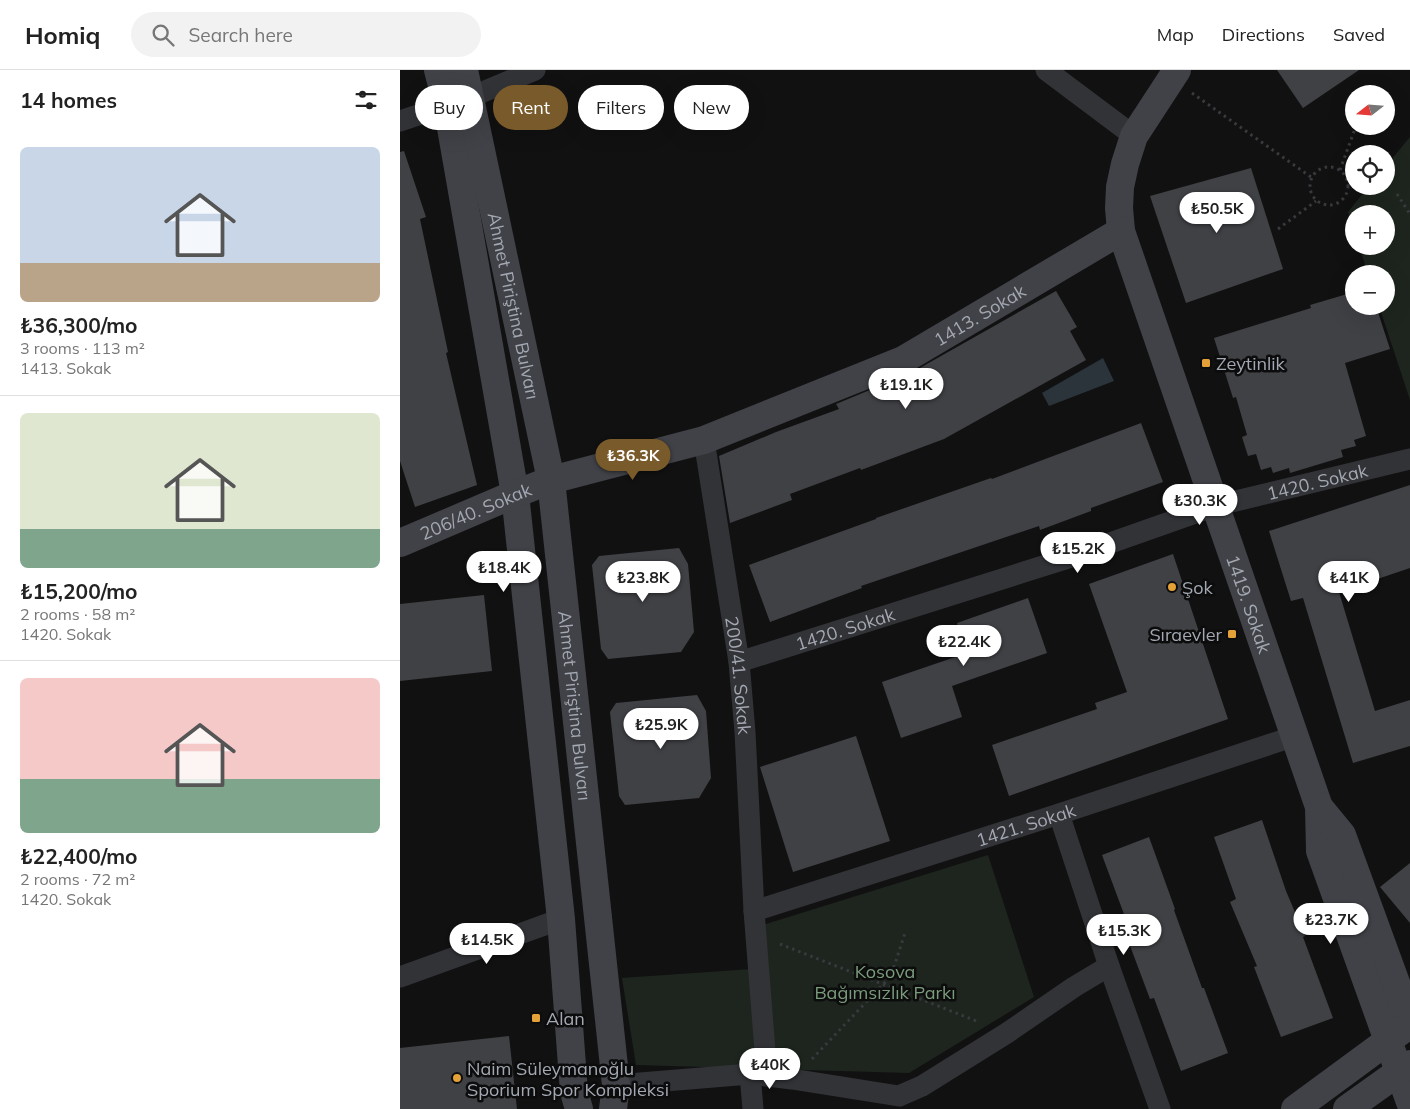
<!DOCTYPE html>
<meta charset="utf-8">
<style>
body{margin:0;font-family:Mulish,sans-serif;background:#f2f2f2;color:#222;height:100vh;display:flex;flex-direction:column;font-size:19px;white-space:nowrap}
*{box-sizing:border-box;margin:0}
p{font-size:16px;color:#767676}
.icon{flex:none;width:28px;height:28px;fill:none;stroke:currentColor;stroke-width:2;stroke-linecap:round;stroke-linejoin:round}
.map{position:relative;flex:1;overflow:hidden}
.panel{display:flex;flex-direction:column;background:#fff;width:400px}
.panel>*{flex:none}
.guide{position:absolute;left:15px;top:15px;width:475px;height:45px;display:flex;gap:10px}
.needle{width:32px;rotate:253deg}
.buttons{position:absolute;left:945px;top:15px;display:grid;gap:10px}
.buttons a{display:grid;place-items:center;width:50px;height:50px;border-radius:50%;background:#fff;box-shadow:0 5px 20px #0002;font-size:25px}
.price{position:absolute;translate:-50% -42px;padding:0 11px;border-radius:18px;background:#fff;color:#222;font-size:16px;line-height:32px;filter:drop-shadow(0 1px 2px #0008)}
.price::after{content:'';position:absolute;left:50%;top:30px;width:15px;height:11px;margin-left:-8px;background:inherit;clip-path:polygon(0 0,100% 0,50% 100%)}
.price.current{background:#795b2b;color:#fff}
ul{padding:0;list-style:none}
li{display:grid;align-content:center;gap:10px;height:265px;padding:0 20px}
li+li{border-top:1px solid #e0e0e0}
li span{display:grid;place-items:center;height:155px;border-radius:8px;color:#555}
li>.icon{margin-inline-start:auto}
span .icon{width:90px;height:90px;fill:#fffc;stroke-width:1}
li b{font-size:21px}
h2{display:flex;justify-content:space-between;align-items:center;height:60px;padding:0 20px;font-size:21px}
.chip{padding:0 18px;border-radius:22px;background:#fff;box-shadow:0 5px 20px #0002;font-size:18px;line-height:45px}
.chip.current{background:#795b2b;color:#fff}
header{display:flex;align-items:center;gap:30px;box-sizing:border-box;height:70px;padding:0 25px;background:#fff;border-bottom:1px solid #e0e0e0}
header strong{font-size:24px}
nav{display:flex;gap:28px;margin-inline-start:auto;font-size:18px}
.search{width:350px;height:45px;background:#f2f2f2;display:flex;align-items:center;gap:12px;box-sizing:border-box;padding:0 18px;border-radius:28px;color:#767676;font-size:19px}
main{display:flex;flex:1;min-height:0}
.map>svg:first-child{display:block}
.green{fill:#1e251e}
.water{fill:#2b343a}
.building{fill:#404145}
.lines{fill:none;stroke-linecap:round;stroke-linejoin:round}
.path{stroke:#383a3e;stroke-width:3;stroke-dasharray:2.5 4;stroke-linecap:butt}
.street{stroke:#323337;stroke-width:21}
.secondary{stroke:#404247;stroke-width:28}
.poi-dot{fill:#e4a137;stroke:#0c0c0d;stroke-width:2}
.labels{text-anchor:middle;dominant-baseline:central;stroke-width:5;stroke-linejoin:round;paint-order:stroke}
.street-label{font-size:18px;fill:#a3a8b2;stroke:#0c0c0d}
.poi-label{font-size:18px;fill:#a3a8b2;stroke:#0c0c0d;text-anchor:start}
.park-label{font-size:18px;fill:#7b9c7c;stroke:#0c0c0d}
</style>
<header>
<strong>Homiq</strong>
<div class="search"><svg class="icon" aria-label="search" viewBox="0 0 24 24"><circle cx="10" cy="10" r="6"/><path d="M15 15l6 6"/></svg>Search here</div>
<nav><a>Map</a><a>Directions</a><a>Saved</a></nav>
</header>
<main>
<section class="panel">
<h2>14 homes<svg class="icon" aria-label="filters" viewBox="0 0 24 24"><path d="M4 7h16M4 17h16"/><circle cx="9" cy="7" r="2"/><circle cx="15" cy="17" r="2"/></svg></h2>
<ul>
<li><span style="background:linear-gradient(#c9d6e8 75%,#b9a48a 0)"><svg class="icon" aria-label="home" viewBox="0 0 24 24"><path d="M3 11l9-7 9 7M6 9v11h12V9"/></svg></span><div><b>₺36,300/mo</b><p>3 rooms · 113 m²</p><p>1413. Sokak</p></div></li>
<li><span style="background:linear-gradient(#dfe7d0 75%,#7fa58c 0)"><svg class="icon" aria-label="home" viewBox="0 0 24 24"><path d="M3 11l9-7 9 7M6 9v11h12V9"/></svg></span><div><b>₺15,200/mo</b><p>2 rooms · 58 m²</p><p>1420. Sokak</p></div></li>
<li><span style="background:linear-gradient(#f6c9c9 65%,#7fa58c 0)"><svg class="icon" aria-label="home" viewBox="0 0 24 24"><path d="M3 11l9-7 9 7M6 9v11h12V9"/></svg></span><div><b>₺22,400/mo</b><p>2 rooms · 72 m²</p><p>1420. Sokak</p></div></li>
</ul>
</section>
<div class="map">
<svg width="1010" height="1039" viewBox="0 0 1010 1039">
<rect width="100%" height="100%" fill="#111112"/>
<!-- green -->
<g class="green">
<path d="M1010 67V330L979 236H986V204H968L959 176H986V144H954V161L948 142 969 116H986V96Z"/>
<path d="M588 785 634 927 509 1003 236 995 222 908 352 899 347 860Z"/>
</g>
<!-- water -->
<path class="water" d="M703 288 714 311 649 336 642 323Z"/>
<!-- building -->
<g class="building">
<path d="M877 0H959L903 38Z"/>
<path d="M4 81 26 147 20 149 48 282 46 283 77 415 15 437 0 391V82Z"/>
<path d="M851 98 883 199 786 233 750 126Z"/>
<path d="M656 221 677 257 670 261 686 290 544 369 461 400 460 398 390 424 392 430 330 453 319 386 376 362 439 339 436 334 511 303Z"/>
<path d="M954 222V236H976L990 279 945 293 966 366 954 370 956 376 941 380 943 387 890 403 889 398 873 403 871 397 861 400 856 384 848 386 842 367 847 365 836 327 833 328 814 268 911 238 910 235Z"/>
<path d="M741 353 763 412 691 438V441L640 460 639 456 461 516 462 518 370 552 349 495 476 449V448L591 408 592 409Z"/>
<path d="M1010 415V498L939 522 975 641 1010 630V676L953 693 903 528 891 531 869 461Z"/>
<path d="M279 478 288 494 294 562 281 582 208 589 201 579 192 495 199 486Z"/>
<path d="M773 484 828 649 609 726 592 675 697 639 695 633 727 622 689 514Z"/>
<path d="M84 525 92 601 0 611V534Z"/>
<path d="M628 528 647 583 552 616 562 647 501 668 482 612 567 583 557 553Z"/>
<path d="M297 625 306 641 311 708 299 728 225 735 219 726 210 642 216 633Z"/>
<path d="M456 666 490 771 393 802 360 697Z"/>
<path d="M862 750 886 821 905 866 903 867 933 948 881 967 854 897 857 896 830 832 836 829 814 767Z"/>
<path d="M749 767 775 839 774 840 802 918H804L828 983 781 1001 754 928 750 929 726 865 731 863 702 785Z"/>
<path d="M1010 793V853L980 817Z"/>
<path d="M109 966 117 1039H0V978Z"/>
</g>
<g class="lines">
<!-- path -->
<g class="path">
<path d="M792 23 911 107"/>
<path d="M948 28 954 39"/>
<circle cx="929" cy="116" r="19"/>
<path d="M940 100 956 56"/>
<path d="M997 124 1010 144"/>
<path d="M878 159 916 131"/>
<path d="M380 874 579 952"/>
<path d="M412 989 491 906 505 863"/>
</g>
<!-- street -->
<g class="street">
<path d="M646 0 734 66"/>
<path d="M0 51 71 27 135 0"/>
<path id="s1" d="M304 370 339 592 345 662 354 841 367 1006"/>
<path id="s2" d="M339 592 662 490 815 436 1010 389"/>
<path d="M659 744 709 896 760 1039"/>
<path id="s3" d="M354 841 659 744 895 666"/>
<path d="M0 907 161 849"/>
<path d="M350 1004 353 1039"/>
<path d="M216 1015 350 1004 392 1009 499 1026 522 1016 607 963 674 917 709 896"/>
</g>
<!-- secondary -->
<g class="secondary">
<path d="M38 0 47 35 115 424 161 849 174 1022 179 1039"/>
<path id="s4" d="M64 0 151 410 216 1015 213 1039"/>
<path id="s5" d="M777 0 734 66 725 94 720 117 719 138 721 161 919 737 920 781 1010 1032"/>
<path id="s6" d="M0 473 115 424 151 410 304 370 503 290 721 161"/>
<path d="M919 737 942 765 1010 951"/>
<path d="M895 1039 1001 961"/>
<path d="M947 1039 1010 994"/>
</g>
</g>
<!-- markers -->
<g class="poi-dot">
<rect x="801" y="288" width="10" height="10" rx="2.5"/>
<circle cx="772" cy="517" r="5"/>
<rect x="827" y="559" width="10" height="10" rx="2.5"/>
<rect x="131" y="943" width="10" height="10" rx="2.5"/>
<circle cx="57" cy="1008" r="5"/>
</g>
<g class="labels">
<!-- street labels -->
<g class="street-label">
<text stroke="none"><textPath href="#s4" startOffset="241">Ahmet Piriştina Bulvarı</textPath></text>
<text stroke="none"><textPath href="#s6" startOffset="625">1413. Sokak</textPath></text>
<text stroke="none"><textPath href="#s2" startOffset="606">1420. Sokak</textPath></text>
<text stroke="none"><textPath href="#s6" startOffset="82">206/40. Sokak</textPath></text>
<text stroke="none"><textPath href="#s5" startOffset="570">1419. Sokak</textPath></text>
<text stroke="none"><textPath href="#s2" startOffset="111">1420. Sokak</textPath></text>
<text stroke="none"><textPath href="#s1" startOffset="238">200/41. Sokak</textPath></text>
<text stroke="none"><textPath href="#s4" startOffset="646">Ahmet Piriştina Bulvarı</textPath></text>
<text stroke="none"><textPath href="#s3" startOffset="285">1421. Sokak</textPath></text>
</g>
<!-- poi labels -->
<g class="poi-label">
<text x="816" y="293">Zeytinlik</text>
<text x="782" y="517">Şok</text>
<text x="822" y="564" text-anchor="end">Sıraevler</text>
<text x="146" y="948">Alan</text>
<text x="67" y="998">Naim Süleymanoğlu<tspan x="67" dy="21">Sporium Spor Kompleksi</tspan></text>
</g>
<!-- park labels -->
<g class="park-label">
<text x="485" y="901">Kosova<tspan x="485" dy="21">Bağımsızlık Parkı</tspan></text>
</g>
</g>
</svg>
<div class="buttons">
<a><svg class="needle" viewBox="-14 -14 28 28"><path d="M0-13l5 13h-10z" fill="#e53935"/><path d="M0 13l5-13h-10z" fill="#767676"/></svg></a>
<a><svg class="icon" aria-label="locate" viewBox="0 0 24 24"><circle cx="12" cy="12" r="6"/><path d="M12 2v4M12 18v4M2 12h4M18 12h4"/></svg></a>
<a>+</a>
<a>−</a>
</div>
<b class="price" style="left:817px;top:164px">₺50.5K</b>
<b class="price" style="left:506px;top:340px">₺19.1K</b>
<b class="price current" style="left:233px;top:411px">₺36.3K</b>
<b class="price" style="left:800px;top:456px">₺30.3K</b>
<b class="price" style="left:678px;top:504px">₺15.2K</b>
<b class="price" style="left:104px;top:523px">₺18.4K</b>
<b class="price" style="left:243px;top:533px">₺23.8K</b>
<b class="price" style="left:949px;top:533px">₺41K</b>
<b class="price" style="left:564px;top:597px">₺22.4K</b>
<b class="price" style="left:261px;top:680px">₺25.9K</b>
<b class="price" style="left:931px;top:875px">₺23.7K</b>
<b class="price" style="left:724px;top:886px">₺15.3K</b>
<b class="price" style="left:87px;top:895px">₺14.5K</b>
<b class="price" style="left:370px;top:1020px">₺40K</b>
<div class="guide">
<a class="chip">Buy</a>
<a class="chip current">Rent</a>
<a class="chip">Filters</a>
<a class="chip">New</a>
</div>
</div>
</main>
